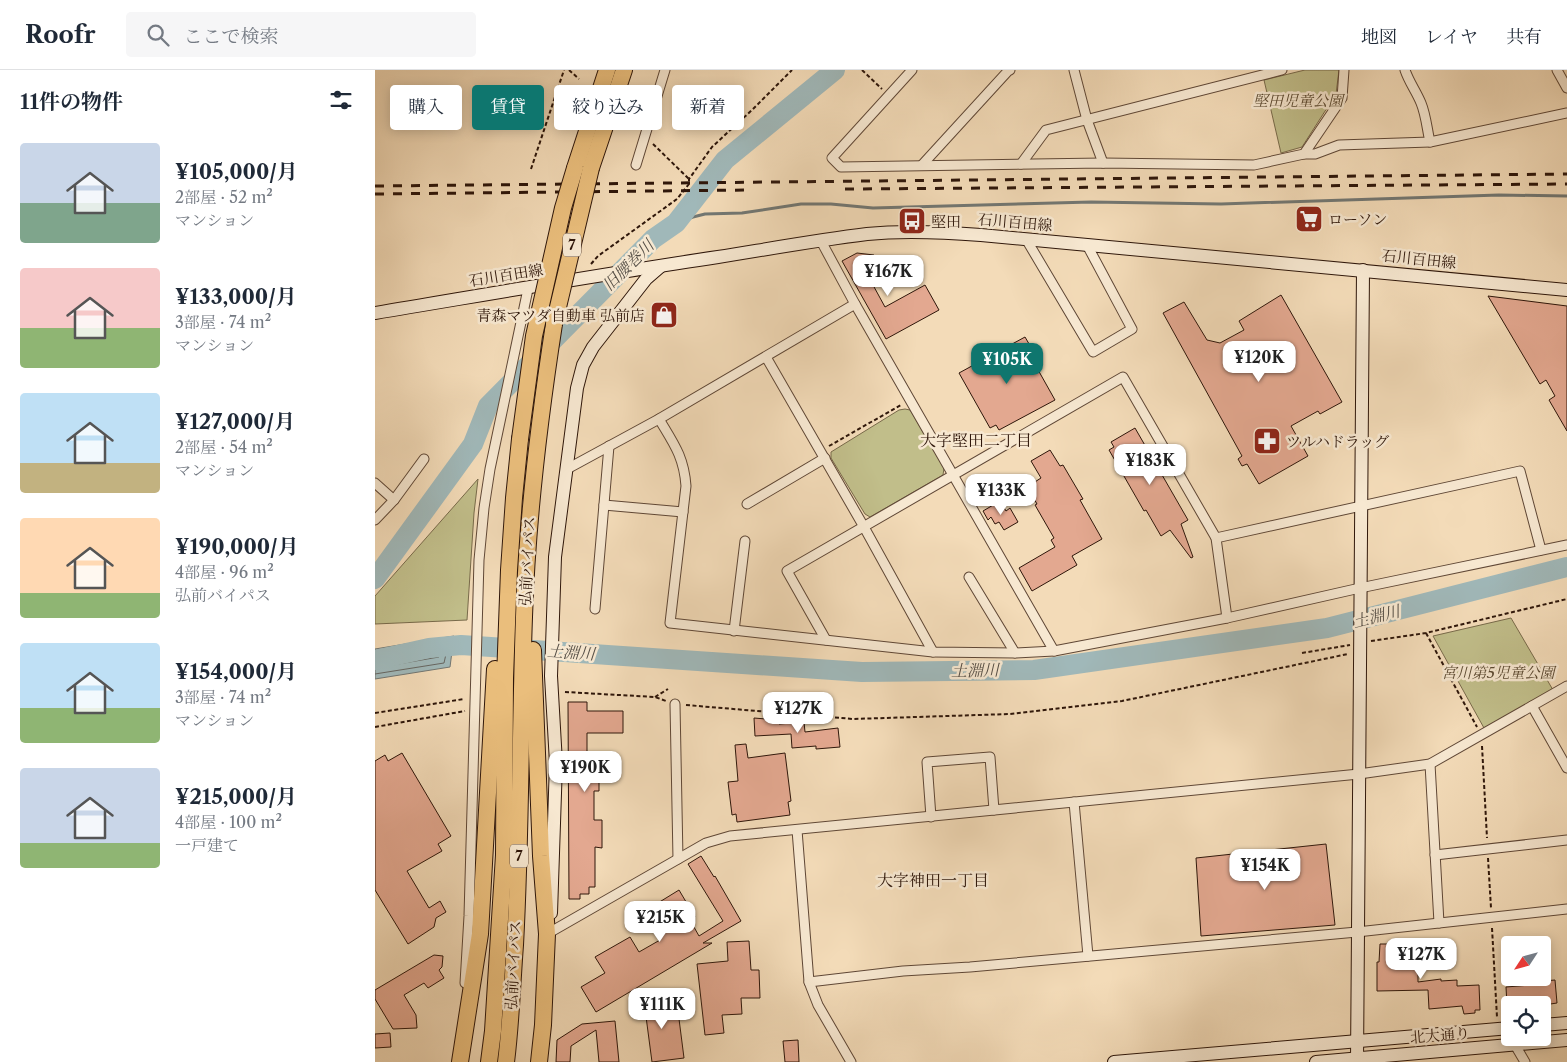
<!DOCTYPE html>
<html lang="ja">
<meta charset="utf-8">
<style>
body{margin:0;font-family:"Libre Caslon Text","Noto Serif JP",serif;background:#f6f6f7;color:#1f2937;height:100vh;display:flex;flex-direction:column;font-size:19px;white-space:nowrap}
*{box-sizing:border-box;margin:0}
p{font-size:16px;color:#747a83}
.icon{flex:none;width:28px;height:28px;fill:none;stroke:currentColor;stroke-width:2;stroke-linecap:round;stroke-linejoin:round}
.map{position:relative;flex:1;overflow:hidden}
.sheet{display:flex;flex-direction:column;background:#fff;width:375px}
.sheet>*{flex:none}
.guide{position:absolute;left:15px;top:15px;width:475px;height:45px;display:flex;gap:10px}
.needle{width:32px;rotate:234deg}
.fabs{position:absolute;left:1126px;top:866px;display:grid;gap:10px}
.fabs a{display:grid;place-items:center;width:50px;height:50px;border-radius:5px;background:#fff;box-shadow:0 2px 12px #0003;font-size:25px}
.price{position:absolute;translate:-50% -42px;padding:0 11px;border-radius:10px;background:#fff;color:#222;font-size:16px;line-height:32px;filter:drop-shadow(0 1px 2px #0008)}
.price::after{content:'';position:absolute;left:50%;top:30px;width:15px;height:11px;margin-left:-8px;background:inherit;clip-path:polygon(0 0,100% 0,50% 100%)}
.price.active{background:#0f766e;color:#fff}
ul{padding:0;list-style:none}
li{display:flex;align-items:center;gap:15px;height:125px;padding:0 20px}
li span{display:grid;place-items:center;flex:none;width:140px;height:100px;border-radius:5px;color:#555}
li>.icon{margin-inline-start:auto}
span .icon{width:60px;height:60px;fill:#fffc;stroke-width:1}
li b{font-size:21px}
h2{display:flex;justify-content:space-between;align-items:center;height:60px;padding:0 20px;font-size:21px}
.tag{padding:0 18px;border-radius:5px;background:#fff;box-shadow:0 2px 12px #0003;font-size:18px;line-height:45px}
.tag.active{background:#0f766e;color:#fff}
header{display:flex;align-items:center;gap:30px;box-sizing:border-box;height:70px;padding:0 25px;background:#fff;border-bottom:1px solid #e0e1e3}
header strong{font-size:24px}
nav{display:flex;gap:28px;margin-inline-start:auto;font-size:18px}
.search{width:350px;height:45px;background:#f6f6f7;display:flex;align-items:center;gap:12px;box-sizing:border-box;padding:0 18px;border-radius:5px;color:#747a83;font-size:19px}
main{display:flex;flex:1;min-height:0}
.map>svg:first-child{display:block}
.green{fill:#c1be8a;stroke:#786a4a}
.water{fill:#a0b8b9;stroke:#727773}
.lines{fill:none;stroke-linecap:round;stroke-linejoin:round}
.shore{stroke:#676762;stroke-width:1}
.stream{stroke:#727773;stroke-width:3}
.river{stroke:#a0b8b9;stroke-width:20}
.building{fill:#e3a890;stroke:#2e160a}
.street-casing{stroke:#5f4736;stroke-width:11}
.secondary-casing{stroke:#2e160a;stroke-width:14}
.highway-casing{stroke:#2e160a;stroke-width:18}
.path{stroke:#2e160a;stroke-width:2;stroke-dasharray:4 2.5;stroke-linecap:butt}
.street{stroke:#f7e8d1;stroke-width:9}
.secondary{stroke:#f7e8d1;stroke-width:12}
.highway{stroke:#eabe7c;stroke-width:16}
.rail{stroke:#2e160a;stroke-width:3;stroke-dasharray:9 9;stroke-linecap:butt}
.highway-bridge-casing{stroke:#2e160a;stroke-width:18;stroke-linecap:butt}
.highway-bridge{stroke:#eabe7c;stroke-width:16}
.labels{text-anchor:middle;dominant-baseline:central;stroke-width:5;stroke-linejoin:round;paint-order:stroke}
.shield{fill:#f7e8d1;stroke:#6a5546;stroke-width:1}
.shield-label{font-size:14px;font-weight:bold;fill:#2e160a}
.park-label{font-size:15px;font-style:italic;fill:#5a4830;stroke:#f7e8d1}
.poi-label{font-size:15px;fill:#2e160a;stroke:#f7e8d1;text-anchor:start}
.street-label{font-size:15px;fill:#2e160a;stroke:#f7e8d1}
.water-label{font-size:16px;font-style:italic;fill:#564f47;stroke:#f7e8d1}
.neighbourhood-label{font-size:16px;fill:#2e160a;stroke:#f7e8d1}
</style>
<header>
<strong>Roofr</strong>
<div class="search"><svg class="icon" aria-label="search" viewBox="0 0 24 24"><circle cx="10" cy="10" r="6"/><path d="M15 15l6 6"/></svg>ここで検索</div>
<nav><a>地図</a><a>レイヤ</a><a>共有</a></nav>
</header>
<main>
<section class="sheet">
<h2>11件の物件<svg class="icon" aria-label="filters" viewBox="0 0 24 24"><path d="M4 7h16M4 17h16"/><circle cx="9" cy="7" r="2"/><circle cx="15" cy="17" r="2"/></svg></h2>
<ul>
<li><span style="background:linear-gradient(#c9d6e8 60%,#7fa58c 0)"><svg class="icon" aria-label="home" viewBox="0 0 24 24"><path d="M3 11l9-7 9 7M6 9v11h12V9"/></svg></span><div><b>¥105,000/月</b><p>2部屋 · 52 m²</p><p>マンション</p></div></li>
<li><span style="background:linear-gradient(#f6c9c9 60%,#8fb573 0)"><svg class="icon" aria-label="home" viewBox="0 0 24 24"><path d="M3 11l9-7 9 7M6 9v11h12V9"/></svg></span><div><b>¥133,000/月</b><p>3部屋 · 74 m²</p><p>マンション</p></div></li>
<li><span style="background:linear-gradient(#bfe0f5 70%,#c2b280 0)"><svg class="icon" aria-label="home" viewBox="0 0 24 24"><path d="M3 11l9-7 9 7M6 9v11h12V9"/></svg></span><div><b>¥127,000/月</b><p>2部屋 · 54 m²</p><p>マンション</p></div></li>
<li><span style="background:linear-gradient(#ffd9b3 75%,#8fb573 0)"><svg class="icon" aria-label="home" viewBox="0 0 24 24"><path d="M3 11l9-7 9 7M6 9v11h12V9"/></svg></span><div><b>¥190,000/月</b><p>4部屋 · 96 m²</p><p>弘前バイパス</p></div></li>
<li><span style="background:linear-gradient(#bfe0f5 65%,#8fb573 0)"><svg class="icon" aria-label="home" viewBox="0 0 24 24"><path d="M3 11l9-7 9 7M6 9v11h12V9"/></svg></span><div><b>¥154,000/月</b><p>3部屋 · 74 m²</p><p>マンション</p></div></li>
<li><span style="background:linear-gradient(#c9d6e8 75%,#8fb573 0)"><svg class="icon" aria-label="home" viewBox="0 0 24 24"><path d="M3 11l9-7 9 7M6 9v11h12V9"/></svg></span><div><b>¥215,000/月</b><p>4部屋 · 100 m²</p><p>一戸建て</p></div></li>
</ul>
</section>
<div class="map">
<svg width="1192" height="992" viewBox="0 0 1192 992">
<rect width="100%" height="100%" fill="#f3dbb8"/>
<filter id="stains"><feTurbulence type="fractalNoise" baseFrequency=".004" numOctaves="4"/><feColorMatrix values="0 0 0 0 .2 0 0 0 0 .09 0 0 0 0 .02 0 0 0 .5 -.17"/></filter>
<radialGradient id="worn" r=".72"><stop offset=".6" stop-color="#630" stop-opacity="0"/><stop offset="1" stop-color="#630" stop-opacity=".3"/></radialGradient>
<!-- green -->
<g class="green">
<path d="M930 0H964L961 24 927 77 906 83 889 10Z"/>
<path d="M530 339 535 340 537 343 569 398 568 405 495 447 490 444 456 388V382L524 340Z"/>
<path d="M103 409 99 443 92 550 0 554V526Z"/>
<path d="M1136 548 1178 620 1109 658 1058 566Z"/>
</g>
<!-- water -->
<path class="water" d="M79 566 75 597 0 609V579Z"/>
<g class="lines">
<!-- shore -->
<g class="shore">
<path d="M0 583 70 573 73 575 69 593 0 604"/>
<path d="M0 590 63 580 66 582 64 587 0 598"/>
</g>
<!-- stream -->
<path class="stream" d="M301 153 318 147 330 144 367 143 426 134H456L498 138 716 132 846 134 1124 125 1192 126"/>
<!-- river -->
<g class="river">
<path d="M0 509 98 374 113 336 278 169 301 153 350 90 460 0"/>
<path d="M0 590 54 578 86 575 487 602 659 600 952 558 1192 497"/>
</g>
</g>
<!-- building -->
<g class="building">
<path d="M482 183 499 185 512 207 498 215 510 237 550 215 564 240 511 269 467 191Z"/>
<path d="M906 225 967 332 945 344 943 341 916 356 933 386 884 414 872 394 867 396 863 389 867 386 788 243 809 232 832 270 845 273 869 260 864 251Z"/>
<path d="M1113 226 1192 236V361L1174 330 1180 326 1171 310 1165 314Z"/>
<path d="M650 267 657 279 653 282 680 330 624 360 621 355 615 358 584 303Z"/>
<path d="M760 358 813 450 806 454 818 487 816 488 795 460 786 466 771 440 769 441 734 380 739 377 736 372Z"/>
<path d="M675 380 685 396 688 395 708 429 705 430 727 469 697 486 702 495 657 521 644 498 680 477 676 470 679 468 660 435 662 434 652 417 666 408 656 391Z"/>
<path d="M625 431 631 441 635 438 643 452 629 460 624 452 620 454 616 447 613 450 608 441Z"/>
<path d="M193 632H212V641H248V663H212V684H219V706H224V721H219V750H227V778L220 777V817H214V824H205V829H194Z"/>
<path d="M379 648 403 650 404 654 429 652 430 662 463 658 465 677 441 679V676L417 678 416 664 380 666Z"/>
<path d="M371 674 373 688 410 683 416 731 413 732 415 745 362 752 361 744 357 745 353 712 363 711 360 675Z"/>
<path d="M27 683 76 766 63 774 67 781 32 801 54 838 65 831 71 842 61 848 59 857 33 874 0 820V691L10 685 13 691Z"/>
<path d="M951 774 960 855 826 866 821 788Z"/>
<path d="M326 786 339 807 340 806 366 851 328 873H337L221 942 206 917 230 903 220 887 255 867 264 882 285 870 270 846 280 840 278 836 304 820 320 847 315 850 324 866 348 851 313 794Z"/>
<path d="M374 871 376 900H384L385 928H366L367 944 347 945 349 963 330 965 322 894 353 891 352 872Z"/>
<path d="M1005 874H1043V912L1066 909V911L1082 910V916L1104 915 1105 940H1100V943L1089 944 1087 936 1054 939 1053 920 1002 921V892H1004Z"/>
<path d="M59 885 68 886 67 897 64 900 69 908 53 918 49 913 29 925 41 945 42 958 18 959 0 929V920Z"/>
<path d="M1180 910 1182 933 1169 935H1132L1131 917 1168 914V911Z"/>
<path d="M285 926 287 943 303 941 309 988 277 992 270 939 259 940 258 929Z"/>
<path d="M240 951 244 992H224L221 960 196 976 195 992H181L182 970 207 954Z"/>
<path d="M15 963 16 977 0 978V964Z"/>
<path d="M423 970 424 992H410L408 971Z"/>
</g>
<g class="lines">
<!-- street casing -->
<g class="street-casing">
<g id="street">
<path d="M537 0 457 88 466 97 728 93 879 95 929 84 967 28 969 0"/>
<path d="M699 0 712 50 728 93"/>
<path d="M1030 0C1034 12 1041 21 1046 33 1051 45 1052 59 1055 72"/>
<path d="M1182 0 1192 18"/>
<path d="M929 84H940L964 75 1055 72 1192 43"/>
<path d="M646 94 671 60 907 0"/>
<path d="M261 95 290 0"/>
<path d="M547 95 633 1 635 0"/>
<path d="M651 169 718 282 757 259 712 175"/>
<path d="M446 171 480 234 679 581"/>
<path d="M391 287 489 457 558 582"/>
<path d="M284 349C299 374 309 387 311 416L295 553 558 582 640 583 679 581 852 548 985 518 1192 475"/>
<path d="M192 399 284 349 480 234"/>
<path d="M0 413 19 430"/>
<path d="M372 434 450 388"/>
<path d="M229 435 308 442"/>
<path d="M0 450 19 430 49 389"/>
<path d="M841 468 1145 401 1166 480"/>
<path d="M594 507 640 583"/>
<path d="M220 539 234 376"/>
<path d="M359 561 370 471"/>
<path d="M451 570 412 501 748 307 841 468 852 548"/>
<path d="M300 634 303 789"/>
<path d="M1157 636 1192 698"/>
<path d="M1055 694 1064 853"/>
<path d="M699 732 713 886"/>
<path d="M556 747 552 692 615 687 619 740"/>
<path d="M422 760 434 912 443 935 476 992"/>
<path d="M1060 785 1192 770"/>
<path d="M172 864 331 773 355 766 984 704 1055 694 1192 616"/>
<path d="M434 912 528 901 595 897 982 862 1192 839"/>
<path d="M90 913 94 846 104 490 109 438 115 399 153 219"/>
<path d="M1140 975 1150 992"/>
</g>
</g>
<!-- secondary casing -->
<g class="secondary-casing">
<g id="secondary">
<path d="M0 243C114 224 228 204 343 187 393 179 443 170 492 164 530 160 568 162 606 165L1192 220"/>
<path d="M176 843 181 693 176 606 180 487 202 318 208 295 218 277 271 209 286 196"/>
<path d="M1168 955 1192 953"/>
<path d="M739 992 1135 958"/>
<path d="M941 992 1192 970"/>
<path d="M982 992 988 200"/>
</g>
</g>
<!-- highway casing -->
<g class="highway-casing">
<g id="highway">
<path d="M200 98 232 0"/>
<path d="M216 98 249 0"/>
<path d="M158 580 166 786 172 864 168 955 164 992"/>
<path d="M85 992 105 864 120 599"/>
<path d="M114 992 118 961 129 785 130 608 134 500 139 428 145 369"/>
<path d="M131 992C136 953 137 914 140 875 146 766 145 656 149 547 152 448 164 351 179 254"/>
</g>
</g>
<!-- path -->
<g class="path">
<path d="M194 0 204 9"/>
<path d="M487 0 507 19"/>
<path d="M256 54 262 59"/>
<path d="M278 74 314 109"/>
<path d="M156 99 189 0"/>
<path d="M216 194 223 186 302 129 314 114V109L337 77 378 39 417 0"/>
<path d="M454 376 526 335"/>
<path d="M1051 563 1102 657"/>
<path d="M996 571 1051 563 1192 529"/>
<path d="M927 583 975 575"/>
<path d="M190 622 280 627 291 631"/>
<path d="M280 627 293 619"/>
<path d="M311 635 478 649 635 644 747 631 973 584"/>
<path d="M0 643 89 629"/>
<path d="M0 657 90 641"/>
<path d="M1107 676 1112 768"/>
<path d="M1113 788 1116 838"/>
<path d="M1117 858 1122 947"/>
</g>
<!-- street -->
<use href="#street" class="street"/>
<!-- secondary -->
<use href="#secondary" class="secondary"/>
<!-- highway -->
<use href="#highway" class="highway"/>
<!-- rail -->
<g class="rail">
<path d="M0 116 1192 104"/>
<path d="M470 119 1192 114"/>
<path d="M0 124 372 120"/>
</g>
<!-- highway-bridge casing -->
<g class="highway-bridge-casing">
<g id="highway-bridge">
<path d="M179 254 216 98"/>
<path d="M145 369 159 266 188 138 200 98"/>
</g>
</g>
<!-- highway-bridge -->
<use href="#highway-bridge" class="highway-bridge"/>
</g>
<!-- icons -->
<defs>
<g id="supermarket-square" transform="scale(1.4375)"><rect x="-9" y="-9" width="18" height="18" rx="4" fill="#8f2418" stroke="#f7e8d1"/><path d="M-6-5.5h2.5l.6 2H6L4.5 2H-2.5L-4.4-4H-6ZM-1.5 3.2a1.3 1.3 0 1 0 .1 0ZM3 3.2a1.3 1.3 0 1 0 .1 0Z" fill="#fff"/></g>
<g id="bus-square" transform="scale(1.4375)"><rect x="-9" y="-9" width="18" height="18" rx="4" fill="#8f2418" stroke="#f7e8d1"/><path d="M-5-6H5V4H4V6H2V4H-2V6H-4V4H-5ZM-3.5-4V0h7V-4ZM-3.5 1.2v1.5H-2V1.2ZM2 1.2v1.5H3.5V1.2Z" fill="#fff"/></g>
<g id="shop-square" transform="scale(1.4375)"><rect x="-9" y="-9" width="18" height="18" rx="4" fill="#8f2418" stroke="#f7e8d1"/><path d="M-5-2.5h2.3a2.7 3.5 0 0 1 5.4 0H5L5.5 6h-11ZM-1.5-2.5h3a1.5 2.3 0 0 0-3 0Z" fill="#fff"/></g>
<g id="pharmacy-square" transform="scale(1.4375)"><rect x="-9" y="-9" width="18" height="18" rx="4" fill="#8f2418" stroke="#f7e8d1"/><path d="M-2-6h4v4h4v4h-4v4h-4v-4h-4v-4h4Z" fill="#fff"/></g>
</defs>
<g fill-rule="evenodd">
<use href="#supermarket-square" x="934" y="149"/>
<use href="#bus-square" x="537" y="151"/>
<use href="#shop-square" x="289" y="245"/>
<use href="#pharmacy-square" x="892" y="371"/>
</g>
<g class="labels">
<!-- shield labels -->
<g class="shield">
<rect x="188" y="163.5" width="18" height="23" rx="4"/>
<rect x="135" y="774.5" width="18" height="23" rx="4"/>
</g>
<g class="shield-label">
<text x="197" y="175">7</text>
<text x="144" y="786">7</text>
</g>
<!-- park labels -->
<g class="park-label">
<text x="923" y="30">堅田児童公園</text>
<text x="1123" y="602">宮川第5児童公園</text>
</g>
<!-- poi labels -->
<g class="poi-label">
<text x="953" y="149">ローソン</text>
<text x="556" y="151">堅田</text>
<text x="270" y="245" text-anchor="end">青森マツダ自動車 弘前店</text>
<text x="911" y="371">ツルハドラッグ</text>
</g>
<!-- street labels -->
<g class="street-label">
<text transform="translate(640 152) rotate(5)">石川百田線</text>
<text transform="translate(1044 189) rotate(6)">石川百田線</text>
<text transform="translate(131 205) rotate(-9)">石川百田線</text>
<text transform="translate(152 491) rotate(-87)">弘前バイパス</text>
<text transform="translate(138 895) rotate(-87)">弘前バイパス</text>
<text transform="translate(1065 965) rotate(-5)">北大通り</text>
</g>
<!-- water labels -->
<g class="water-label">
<text transform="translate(253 195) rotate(-45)">旧腰巻川</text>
<text transform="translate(1001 546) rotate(-14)">土淵川</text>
<text transform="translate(196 582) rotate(4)">土淵川</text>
<text transform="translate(600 600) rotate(-1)">土淵川</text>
</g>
<!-- neighbourhood labels -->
<g class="neighbourhood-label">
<text x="601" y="370">大字堅田二丁目</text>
<text x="558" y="810">大字神田一丁目</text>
</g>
</g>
<rect width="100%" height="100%" filter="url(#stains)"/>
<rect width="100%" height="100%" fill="url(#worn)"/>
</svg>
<div class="fabs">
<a><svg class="needle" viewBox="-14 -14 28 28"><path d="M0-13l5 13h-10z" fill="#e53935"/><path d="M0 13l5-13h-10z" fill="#747a83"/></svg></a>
<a><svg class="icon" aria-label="locate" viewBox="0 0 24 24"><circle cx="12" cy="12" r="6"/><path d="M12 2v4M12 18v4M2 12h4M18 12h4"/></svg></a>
</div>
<b class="price" style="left:513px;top:227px">¥167K</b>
<b class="price" style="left:884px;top:313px">¥120K</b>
<b class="price active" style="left:632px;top:315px">¥105K</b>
<b class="price" style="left:775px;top:416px">¥183K</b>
<b class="price" style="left:626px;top:446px">¥133K</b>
<b class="price" style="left:423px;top:664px">¥127K</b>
<b class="price" style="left:210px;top:723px">¥190K</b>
<b class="price" style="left:890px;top:821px">¥154K</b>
<b class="price" style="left:285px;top:873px">¥215K</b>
<b class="price" style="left:1046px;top:910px">¥127K</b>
<b class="price" style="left:287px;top:960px">¥111K</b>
<div class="guide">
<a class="tag">購入</a>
<a class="tag active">賃貸</a>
<a class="tag">絞り込み</a>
<a class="tag">新着</a>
</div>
</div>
</main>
